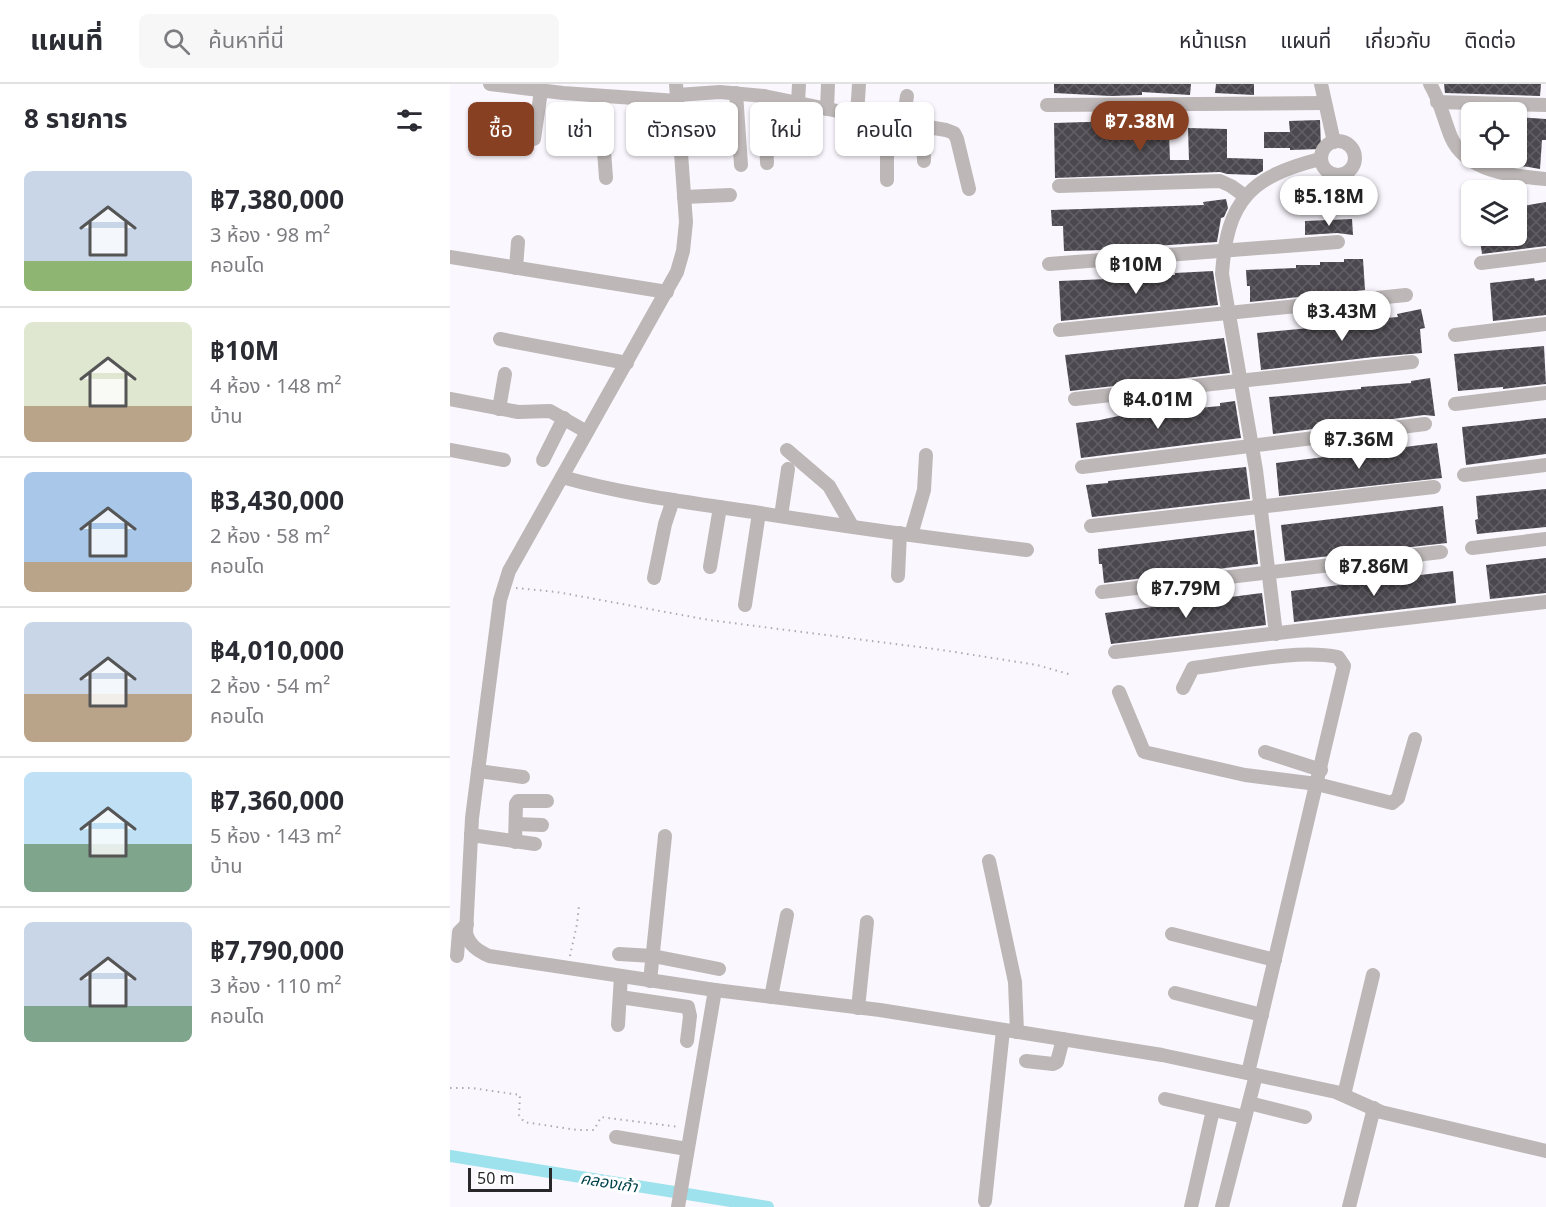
<!DOCTYPE html>
<html lang="th">
<meta charset="utf-8">
<style>
body{margin:0;font-family:"Noto Sans","Noto Sans Thai",sans-serif;background:#f7f7f7;color:#2b2b33;height:100vh;display:flex;flex-direction:column;font-size:22px;white-space:nowrap}
*{box-sizing:border-box;margin:0}
p{font-size:20px;color:#7c7c81}
.icon{flex:none;width:33px;height:33px;fill:none;stroke:currentColor;stroke-width:2;stroke-linecap:round;stroke-linejoin:round}
.map{position:relative;flex:1;overflow:hidden}
.details{display:flex;flex-direction:column;background:#fff;width:450px}
.details>*{flex:none}
.guide{position:absolute;left:18px;top:18px;width:570px;height:54px;display:flex;gap:12px}
.buttons{position:absolute;left:1011px;top:18px;display:grid;gap:12px}
.buttons a{display:grid;place-items:center;width:66px;height:66px;border-radius:9px;background:#fff;box-shadow:0 2px 4px #0004;font-size:30px}
.scale{position:absolute;left:18px;bottom:15px;width:84px;box-sizing:border-box;padding-left:6px;border:3px solid #28272a;border-top:0;font-size:16px;line-height:21px;white-space:nowrap;color:#28272a;-webkit-text-stroke:4px #fff;paint-order:stroke}
.price{position:absolute;translate:-50% -51px;padding:0 14px;border-radius:21px;background:#fff;color:#222;font-size:20px;line-height:39px;filter:drop-shadow(0 2px 3px #0008)}
.price::after{content:'';position:absolute;left:50%;top:36px;width:18px;height:14px;margin-left:-9px;background:inherit;clip-path:polygon(0 0,100% 0,50% 100%)}
.price.selected{background:#884022;color:#fff}
ul{padding:0;list-style:none}
li{display:flex;align-items:center;gap:18px;height:150px;padding:0 24px}
li+li{border-top:2px solid #e1e1e2}
li span{display:grid;place-items:center;flex:none;width:168px;height:120px;border-radius:9px;color:#555}
li>.icon{margin-inline-start:auto}
span .icon{width:72px;height:72px;fill:#fffc;stroke-width:1}
li b{font-size:26px}
h2{display:flex;justify-content:space-between;align-items:center;height:72px;padding:0 24px;font-size:26px}
.chip{padding:0 21px;border-radius:9px;background:#fff;box-shadow:0 2px 4px #0004;font-size:21px;line-height:54px}
.chip.selected{background:#884022;color:#fff}
header{display:flex;align-items:center;gap:36px;box-sizing:border-box;height:84px;padding:0 30px;background:#fff;border-bottom:2px solid #e1e1e2}
header strong{font-size:28px}
nav{display:flex;gap:33px;margin-inline-start:auto;font-size:21px}
.search{width:420px;height:54px;background:#f7f7f7;display:flex;align-items:center;gap:15px;box-sizing:border-box;padding:0 21px;border-radius:9px;color:#7c7c81;font-size:22px}
main{display:flex;flex:1;min-height:0}
.map>svg:first-child{display:block}
.lines{fill:none;stroke-linecap:round;stroke-linejoin:round}
.canal{stroke:#9de2ec;stroke-width:12}
.building{fill:url(#building-cross-hatch)}
.path{stroke:#adaab0;stroke-width:2;stroke-dasharray:1.5 4.5;stroke-linecap:butt}
.minor{stroke:#bdb8b7;stroke-width:14}
.labels{text-anchor:middle;dominant-baseline:central;stroke-width:6;stroke-linejoin:round;paint-order:stroke}
.water-label{font-size:16px;font-style:italic;fill:#01434b;stroke:#fff}
</style>
<header>
<strong>แผนที่</strong>
<div class="search"><svg class="icon" aria-label="search" viewBox="0 0 24 24"><circle cx="10" cy="10" r="6"/><path d="M15 15l6 6"/></svg>ค้นหาที่นี่</div>
<nav><a>หน้าแรก</a><a>แผนที่</a><a>เกี่ยวกับ</a><a>ติดต่อ</a></nav>
</header>
<main>
<section class="details">
<h2>8 รายการ<svg class="icon" aria-label="filters" viewBox="0 0 24 24"><path d="M4 7h16M4 17h16"/><circle cx="9" cy="7" r="2"/><circle cx="15" cy="17" r="2"/></svg></h2>
<ul>
<li><span style="background:linear-gradient(#c9d6e8 75%,#8fb573 0)"><svg class="icon" aria-label="home" viewBox="0 0 24 24"><path d="M3 11l9-7 9 7M6 9v11h12V9"/></svg></span><div><b>฿7,380,000</b><p>3 ห้อง · 98 m²</p><p>คอนโด</p></div></li>
<li><span style="background:linear-gradient(#dfe7d0 70%,#b9a48a 0)"><svg class="icon" aria-label="home" viewBox="0 0 24 24"><path d="M3 11l9-7 9 7M6 9v11h12V9"/></svg></span><div><b>฿10M</b><p>4 ห้อง · 148 m²</p><p>บ้าน</p></div></li>
<li><span style="background:linear-gradient(#a9c7e8 75%,#b9a48a 0)"><svg class="icon" aria-label="home" viewBox="0 0 24 24"><path d="M3 11l9-7 9 7M6 9v11h12V9"/></svg></span><div><b>฿3,430,000</b><p>2 ห้อง · 58 m²</p><p>คอนโด</p></div></li>
<li><span style="background:linear-gradient(#c9d6e8 60%,#b9a48a 0)"><svg class="icon" aria-label="home" viewBox="0 0 24 24"><path d="M3 11l9-7 9 7M6 9v11h12V9"/></svg></span><div><b>฿4,010,000</b><p>2 ห้อง · 54 m²</p><p>คอนโด</p></div></li>
<li><span style="background:linear-gradient(#bfe0f5 60%,#7fa58c 0)"><svg class="icon" aria-label="home" viewBox="0 0 24 24"><path d="M3 11l9-7 9 7M6 9v11h12V9"/></svg></span><div><b>฿7,360,000</b><p>5 ห้อง · 143 m²</p><p>บ้าน</p></div></li>
<li><span style="background:linear-gradient(#c9d6e8 70%,#7fa58c 0)"><svg class="icon" aria-label="home" viewBox="0 0 24 24"><path d="M3 11l9-7 9 7M6 9v11h12V9"/></svg></span><div><b>฿7,790,000</b><p>3 ห้อง · 110 m²</p><p>คอนโด</p></div></li>
</ul>
</section>
<div class="map">
<svg width="1096" height="1123" viewBox="0 0 1096 1123">
<defs>
<pattern id="building-cross-hatch" width="8" height="8" patternUnits="userSpaceOnUse" patternTransform="scale(1.5)"><rect width="8" height="8" fill="#4c484f"/><path d="M0 0l8 8M0 8l8-8" fill="none" stroke="#636065"/></pattern>
</defs>
<rect width="100%" height="100%" fill="#fbf7fe"/>
<g class="lines">
<!-- canal -->
<path class="canal" d="M0 1072 318 1123"/>
</g>
<!-- building -->
<g class="building">
<path d="M604 0H741L740 11 692 8V11L661 12 604 9Z"/>
<path d="M766 0H804V11L765 9Z"/>
<path d="M994 0H1091L1090 12 995 9Z"/>
<path d="M1066 33 1096 35V56H1092L1090 85 1048 78V74H1073L1074 56 1066 55Z"/>
<path d="M870 36 871 65 840 66V64H814V48H840L839 37Z"/>
<path d="M669 37V48L719 49 720 76H739L738 44 777 45V74L813 75V87L806 91 777 90 770 88 605 94 604 39Z"/>
<path d="M776 115 778 124 774 133 771 134 767 158 655 165V166L614 167 613 142H602L601 126 754 121 753 118Z"/>
<path d="M1096 118V162L1032 170 1030 156 1066 152V123Z"/>
<path d="M902 135 903 151 887 149 855 151V137Z"/>
<path d="M894 175H913L915 206 800 218V202H797L796 186 846 184V181H870V178H894Z"/>
<path d="M763 187 768 221 611 237 609 197 658 195 657 193 725 191V189Z"/>
<path d="M1084 194 1085 197 1096 195V231L1043 237 1040 199Z"/>
<path d="M971 225 975 244 970 245 972 269 924 273 811 286 807 249 923 238V235L948 233 947 230Z"/>
<path d="M774 254 780 289 620 307 615 271Z"/>
<path d="M1094 262 1096 300 1053 305V303L1008 307 1004 270Z"/>
<path d="M980 294 985 332 974 331 823 350 819 313 911 305V303L961 299V297Z"/>
<path d="M785 317 791 354 631 374 626 339 650 336 673 331 770 322V319Z"/>
<path d="M1096 334V370L1016 381 1012 343Z"/>
<path d="M987 359 992 394 829 412 826 379Z"/>
<path d="M796 383 800 415 642 433 636 401 658 399V397Z"/>
<path d="M1096 405V443L1027 450 1025 436 1028 435 1026 412Z"/>
<path d="M993 422 997 459 835 477 831 441Z"/>
<path d="M804 446 808 480 654 499 652 480H649L648 465Z"/>
<path d="M1096 474V509L1040 515 1036 481Z"/>
<path d="M1003 487 1006 519 844 538 841 507Z"/>
<path d="M812 509 816 541 661 560 655 529Z"/>
</g>
<g class="lines">
<!-- path -->
<g class="path">
<path d="M66 504 107 508 259 536 492 566 587 581 622 591"/>
<path d="M120 872 127 840 129 821"/>
<path d="M0 1004H22L70 1011 69 1031 74 1038 127 1046H144L151 1033 229 1043"/>
</g>
<!-- minor -->
<g class="minor">
<path d="M40 0 113 9 227 17"/>
<path d="M226 0 236 138 233 167 227 188 59 487 50 516 22 734 16 849C19 861 28 867 39 872L265 906 430 926 712 971 886 1008 931 1028 1096 1067"/>
<path d="M871 0 884 58"/>
<path d="M980 0C990 16 994 36 1001 53 1016 88 1063 92 1096 95"/>
<path d="M286 9 291 81"/>
<path d="M227 11 270 8 314 12 407 31 496 46 504 49 507 55 519 105"/>
<path d="M150 12 156 94"/>
<path d="M314 12 317 79"/>
<path d="M987 18 1096 21"/>
<path d="M348 19 349 0"/>
<path d="M597 21 874 19"/>
<path d="M377 25 378 0"/>
<path d="M407 31 409 0"/>
<path d="M437 36V96"/>
<path d="M453 38 457 12"/>
<path d="M473 41 474 77"/>
<path d="M84 55 91 7"/>
<circle cx="888" cy="74" r="17"/>
<path d="M188 63 231 62"/>
<path d="M609 102 770 97 781 102 795 112"/>
<path d="M234 113 280 111"/>
<path d="M0 173 217 208"/>
<path d="M1031 179 1096 171"/>
<path d="M599 180 888 158"/>
<path d="M66 184 68 158"/>
<path d="M610 246 956 211"/>
<path d="M1005 251 1096 240"/>
<path d="M50 255 177 279"/>
<path d="M0 315 68 328 100 327 137 348"/>
<path d="M625 315 962 278"/>
<path d="M1005 320 1096 309"/>
<path d="M49 325 55 290"/>
<path d="M0 366 54 376"/>
<path d="M337 366 379 402 402 442"/>
<path d="M93 376 114 334"/>
<path d="M632 383 975 340"/>
<path d="M1014 391 1096 381"/>
<path d="M112 393C176 411 243 419 310 429 398 443 488 455 577 466"/>
<path d="M331 432 338 385"/>
<path d="M641 442 984 403"/>
<path d="M461 451 474 406 476 371"/>
<path d="M1022 464 1096 455"/>
<path d="M260 483 270 423"/>
<path d="M448 492 450 449"/>
<path d="M204 494 215 440 223 416"/>
<path d="M652 508 991 468"/>
<path d="M295 521 309 429"/>
<path d="M826 550 806 386 772 190C777 116 800 93 870 75"/>
<path d="M665 568 1096 518"/>
<path d="M733 604 743 584C785 579 847 565 888 573L894 582 798 989"/>
<path d="M669 608 694 668 795 691 867 700 942 719 948 714 965 655"/>
<path d="M815 668 871 686"/>
<path d="M28 687 73 693"/>
<path d="M66 740 92 741"/>
<path d="M21 751 85 760"/>
<path d="M65 758 66 720 68 717H97"/>
<path d="M539 777 565 898 567 948"/>
<path d="M722 850 825 876"/>
<path d="M169 870 203 872 269 885"/>
<path d="M7 872 9 848 17 840"/>
<path d="M200 897 215 752"/>
<path d="M725 909 812 931"/>
<path d="M170 913 238 923 240 932 237 957"/>
<path d="M321 913 337 831"/>
<path d="M408 924 417 838"/>
<path d="M168 941 171 892"/>
<path d="M576 977 603 980 607 978 613 955"/>
<path d="M894 1011 923 891"/>
<path d="M715 1015 795 1033"/>
<path d="M799 1019 855 1033"/>
<path d="M166 1053 237 1065"/>
<path d="M535 1117 553 946"/>
<path d="M228 1123 265 906"/>
<path d="M741 1123 763 1026"/>
<path d="M772 1123 806 991"/>
<path d="M899 1123 924 1024"/>
</g>
</g>
<g class="labels">
<!-- water labels -->
<g class="water-label">
<text transform="translate(159 1098) rotate(9)">คลองเก้า</text>
</g>
</g>
</svg>
<div class="buttons">
<a><svg class="icon" aria-label="locate" viewBox="0 0 24 24"><circle cx="12" cy="12" r="6"/><path d="M12 2v4M12 18v4M2 12h4M18 12h4"/></svg></a>
<a><svg class="icon" aria-label="layers" viewBox="0 0 24 24"><path d="M12 4l9 5-9 5-9-5zM3 14l9 5 9-5"/></svg></a>
</div>
<div class="scale">50 m</div>
<b class="price selected" style="left:690px;top:68px">฿7.38M</b>
<b class="price" style="left:879px;top:143px">฿5.18M</b>
<b class="price" style="left:686px;top:211px">฿10M</b>
<b class="price" style="left:892px;top:258px">฿3.43M</b>
<b class="price" style="left:708px;top:346px">฿4.01M</b>
<b class="price" style="left:909px;top:386px">฿7.36M</b>
<b class="price" style="left:924px;top:513px">฿7.86M</b>
<b class="price" style="left:736px;top:535px">฿7.79M</b>
<div class="guide">
<a class="chip selected">ซื้อ</a>
<a class="chip">เช่า</a>
<a class="chip">ตัวกรอง</a>
<a class="chip">ใหม่</a>
<a class="chip">คอนโด</a>
</div>
</div>
</main>
